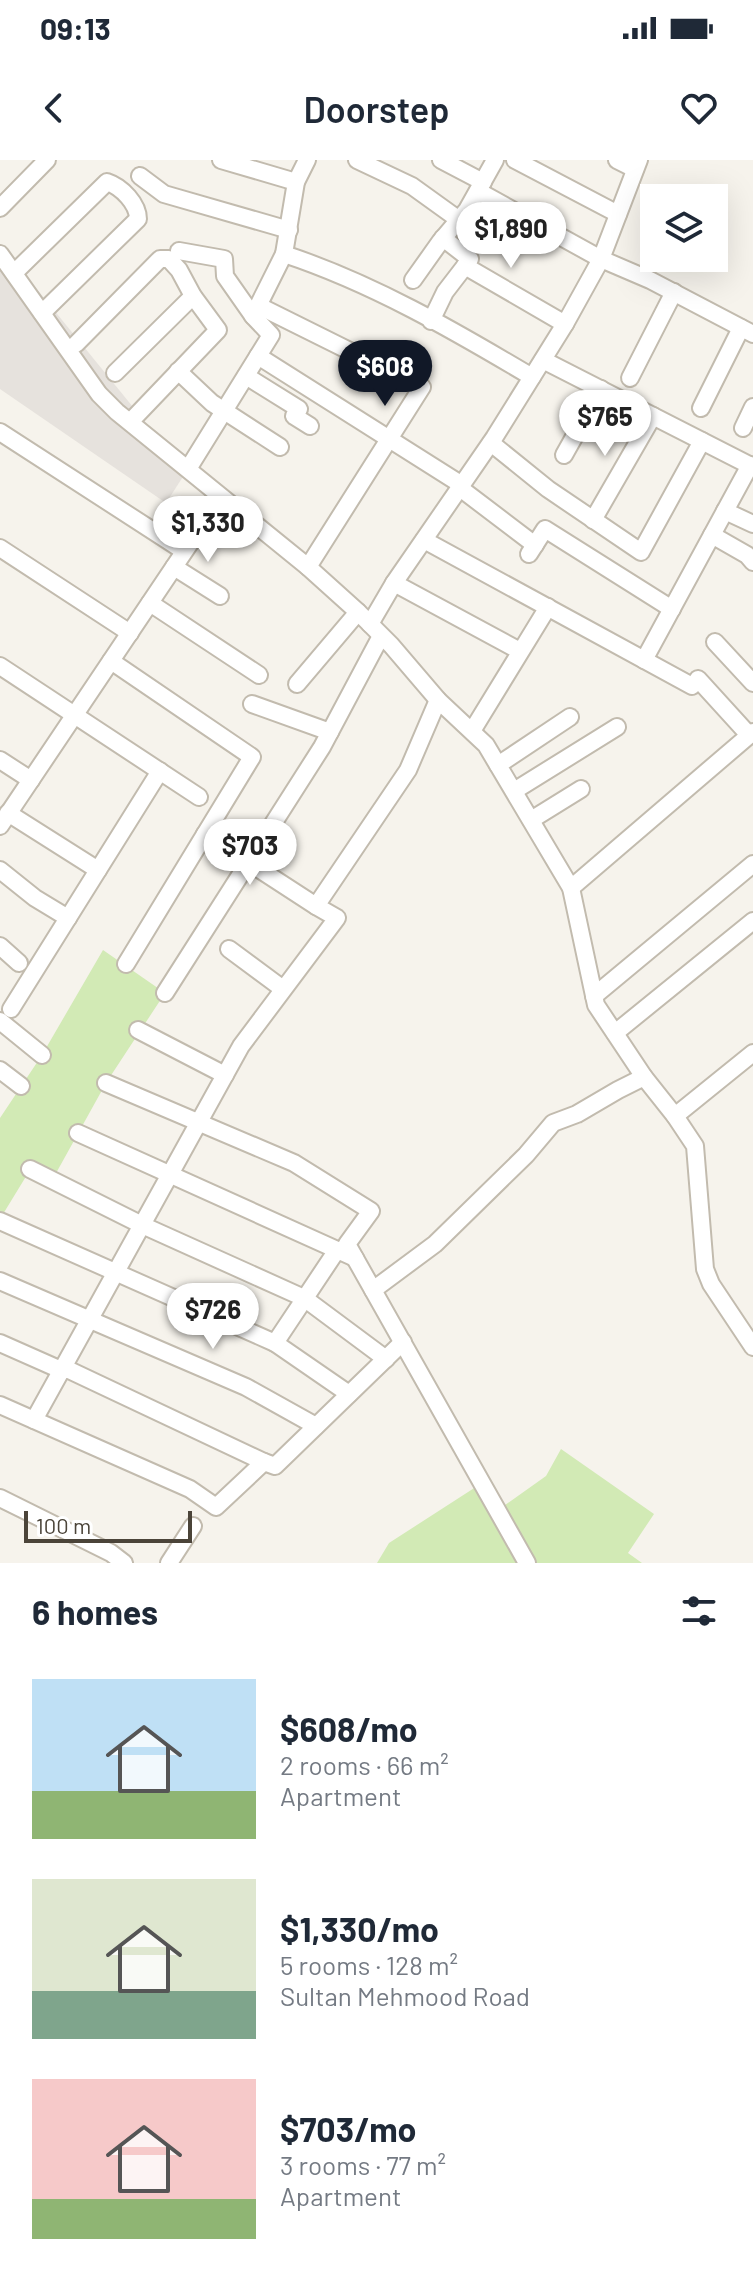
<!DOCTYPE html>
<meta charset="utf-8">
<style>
body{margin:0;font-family:Barlow,sans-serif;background:#f2f2f3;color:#1f2937;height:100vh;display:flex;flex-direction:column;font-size:30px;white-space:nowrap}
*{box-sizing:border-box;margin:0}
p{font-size:26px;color:#747a83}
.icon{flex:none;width:44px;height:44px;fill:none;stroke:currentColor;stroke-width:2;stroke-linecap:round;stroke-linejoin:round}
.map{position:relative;height:1403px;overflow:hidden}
.side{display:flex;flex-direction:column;background:#fff;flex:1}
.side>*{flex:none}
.tools{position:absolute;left:640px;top:24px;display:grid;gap:16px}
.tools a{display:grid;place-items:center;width:88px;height:88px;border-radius:0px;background:#fff;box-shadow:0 8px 32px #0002;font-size:40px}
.scale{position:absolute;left:24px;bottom:20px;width:168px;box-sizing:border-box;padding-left:8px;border:4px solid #4b4439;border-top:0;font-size:22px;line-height:28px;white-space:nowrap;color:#4b4439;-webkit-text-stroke:6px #fff;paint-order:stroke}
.price{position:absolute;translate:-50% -68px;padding:0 18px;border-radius:28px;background:#fff;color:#222;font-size:26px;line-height:52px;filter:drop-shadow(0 2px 4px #0008)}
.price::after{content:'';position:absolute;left:50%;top:48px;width:24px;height:18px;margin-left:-12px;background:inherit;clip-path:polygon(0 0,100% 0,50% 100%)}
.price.selected{background:#111827;color:#fff}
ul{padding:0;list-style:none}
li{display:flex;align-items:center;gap:24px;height:200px;padding:0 32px}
li span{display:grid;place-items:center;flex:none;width:224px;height:160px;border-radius:0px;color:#555}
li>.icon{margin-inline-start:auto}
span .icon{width:96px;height:96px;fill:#fffc;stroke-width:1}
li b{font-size:34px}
h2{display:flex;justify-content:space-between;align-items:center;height:96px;padding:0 32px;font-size:34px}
.status{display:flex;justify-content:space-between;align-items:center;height:56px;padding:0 40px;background:#fff;direction:ltr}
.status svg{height:22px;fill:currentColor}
header{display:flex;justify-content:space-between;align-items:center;height:104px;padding:0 32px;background:#fff;font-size:36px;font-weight:600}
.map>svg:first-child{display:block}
.industrial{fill:#e6e2dd}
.green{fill:#d2eab5}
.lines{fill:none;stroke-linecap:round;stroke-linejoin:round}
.minor-casing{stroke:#c2bbae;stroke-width:20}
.minor{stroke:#fff;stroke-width:16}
</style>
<div class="status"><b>09:13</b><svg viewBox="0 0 49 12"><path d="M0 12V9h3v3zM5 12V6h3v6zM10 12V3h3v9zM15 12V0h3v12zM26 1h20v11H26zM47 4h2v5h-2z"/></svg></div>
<header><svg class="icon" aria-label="back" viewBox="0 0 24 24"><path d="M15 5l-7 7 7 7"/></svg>Doorstep<svg class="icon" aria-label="heart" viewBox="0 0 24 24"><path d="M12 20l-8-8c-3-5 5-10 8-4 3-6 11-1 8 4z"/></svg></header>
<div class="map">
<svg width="753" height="1403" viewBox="0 0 753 1403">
<rect width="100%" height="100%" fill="#f6f3ec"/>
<!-- industrial -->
<path class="industrial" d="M0 84 186 312 166 343 0 229Z"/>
<!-- green -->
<g class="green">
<path d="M103 790 165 833 106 923 55 1015 33 1005 0 1059V958L42 895Z"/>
<path d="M561 1289 654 1354 628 1393 642 1403H377L389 1383 482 1323 498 1350 546 1316Z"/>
</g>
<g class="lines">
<!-- minor casing -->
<g class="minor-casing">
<g id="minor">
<path d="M221 0 296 22"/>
<path d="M357 0 412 26 487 80"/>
<path d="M441 0 483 22"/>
<path d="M515 0 618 54"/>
<path d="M617 0 635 9"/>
<path d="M140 16 164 34 289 70"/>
<path d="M478 31 601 99 650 120 753 174"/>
<path d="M0 48 47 0"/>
<path d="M443 78 470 99 465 106 565 164"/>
<path d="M179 91 224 99 225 116 253 156"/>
<path d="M0 94 99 234 117 252 308 407 358 452 391 485 438 540 486 585 571 728 596 845 644 917 675 956 695 986 705 1109 711 1124 753 1187"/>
<path d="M284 94 296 22 307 0"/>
<path d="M14 113 107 22C122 27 138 44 138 59L42 153"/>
<path d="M413 120 440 82 467 50 495 0"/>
<path d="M259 146 422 227 308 407"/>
<path d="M431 161 445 132 465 106"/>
<path d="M76 184 160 99H169L179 110 193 136 218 170 130 262"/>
<path d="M258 196 462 325"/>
<path d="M543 200 753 307"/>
<path d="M178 211 212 243 280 287"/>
<path d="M115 213 193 136"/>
<path d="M246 216 299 249 294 256 310 266"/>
<path d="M630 218 674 132"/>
<path d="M701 248 741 168"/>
<path d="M743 268 753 247"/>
<path d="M0 272 184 391"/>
<path d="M491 283 548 329 641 392 702 281"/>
<path d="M564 295 601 229"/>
<path d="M188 309 271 175 253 156 284 94C372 123 453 170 532 217"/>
<path d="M460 328 535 385"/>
<path d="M725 351 753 364"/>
<path d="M593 360 653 256"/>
<path d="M712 375 747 395 753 402"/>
<path d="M424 380 692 526"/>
<path d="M0 388 130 473"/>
<path d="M529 394 545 369 672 449"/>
<path d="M174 407 220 436"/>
<path d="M394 423 520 491"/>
<path d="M150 443 259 515"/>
<path d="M370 464 394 423 494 278 565 164 601 99 639 0"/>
<path d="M715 482 753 523"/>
<path d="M644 500 750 305"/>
<path d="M111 501 252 597 126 804"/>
<path d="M0 506 199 637"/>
<path d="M698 519 749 575"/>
<path d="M297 524 358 452"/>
<path d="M252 544 330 572"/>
<path d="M472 571 548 447"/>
<path d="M0 600 31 620"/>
<path d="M498 605 570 557"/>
<path d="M514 631 617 567"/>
<path d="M8 653 98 710"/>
<path d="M531 660 581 629"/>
<path d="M0 666 221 337"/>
<path d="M205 674 316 746"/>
<path d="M0 710 35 738 68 758"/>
<path d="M571 728 753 572"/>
<path d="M0 786 19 803"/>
<path d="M229 789 283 829"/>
<path d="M165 833 322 587 381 476"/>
<path d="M594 836 753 704"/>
<path d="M11 849 160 611"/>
<path d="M0 861 42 895"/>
<path d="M138 870 225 915"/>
<path d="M615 873 753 761"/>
<path d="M0 910 21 926"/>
<path d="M106 923 294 1003 371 1051 347 1084 527 1403"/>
<path d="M675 956 753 893"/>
<path d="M78 973 355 1098"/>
<path d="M30 1009 142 1065 304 1138 386 1199"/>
<path d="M0 1061 275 1183"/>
<path d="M337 1090 275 1183 349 1234"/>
<path d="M0 1121 246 1227 316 1266"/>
<path d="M373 1130 435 1084 526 995 553 963 577 954 618 930 644 917"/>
<path d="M0 1183 61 1210H69L264 1302"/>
<path d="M0 1245 190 1329 216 1347 264 1302 275 1306 403 1182"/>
<path d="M34 1260 241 886 337 758 316 746 408 610 438 540"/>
<path d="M0 1338 111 1393 124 1403"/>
<path d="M169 1403 193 1366"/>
</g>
</g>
<!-- minor -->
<use href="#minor" class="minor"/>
</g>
</svg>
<div class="tools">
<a><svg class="icon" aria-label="layers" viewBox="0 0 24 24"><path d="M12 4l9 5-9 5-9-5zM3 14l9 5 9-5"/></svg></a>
</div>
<div class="scale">100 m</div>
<b class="price" style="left:511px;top:110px">$1,890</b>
<b class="price selected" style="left:385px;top:248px">$608</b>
<b class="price" style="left:605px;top:298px">$765</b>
<b class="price" style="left:208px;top:404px">$1,330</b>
<b class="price" style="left:250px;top:727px">$703</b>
<b class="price" style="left:213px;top:1191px">$726</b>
</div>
<section class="side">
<h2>6 homes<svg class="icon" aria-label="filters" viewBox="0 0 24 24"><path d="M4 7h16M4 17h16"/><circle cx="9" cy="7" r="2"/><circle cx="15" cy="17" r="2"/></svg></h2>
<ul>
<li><span style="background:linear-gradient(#bfe0f5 70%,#8fb573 0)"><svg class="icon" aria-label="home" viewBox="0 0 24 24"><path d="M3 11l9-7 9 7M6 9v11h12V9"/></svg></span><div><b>$608/mo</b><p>2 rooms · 66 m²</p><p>Apartment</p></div></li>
<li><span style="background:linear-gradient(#dfe7d0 70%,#7fa58c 0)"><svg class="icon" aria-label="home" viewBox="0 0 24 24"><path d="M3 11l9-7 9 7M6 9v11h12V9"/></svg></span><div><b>$1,330/mo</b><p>5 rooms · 128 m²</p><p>Sultan Mehmood Road</p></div></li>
<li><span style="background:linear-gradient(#f6c9c9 75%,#8fb573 0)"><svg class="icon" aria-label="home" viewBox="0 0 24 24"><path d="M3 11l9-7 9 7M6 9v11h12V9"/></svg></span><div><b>$703/mo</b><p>3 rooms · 77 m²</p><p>Apartment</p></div></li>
</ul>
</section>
